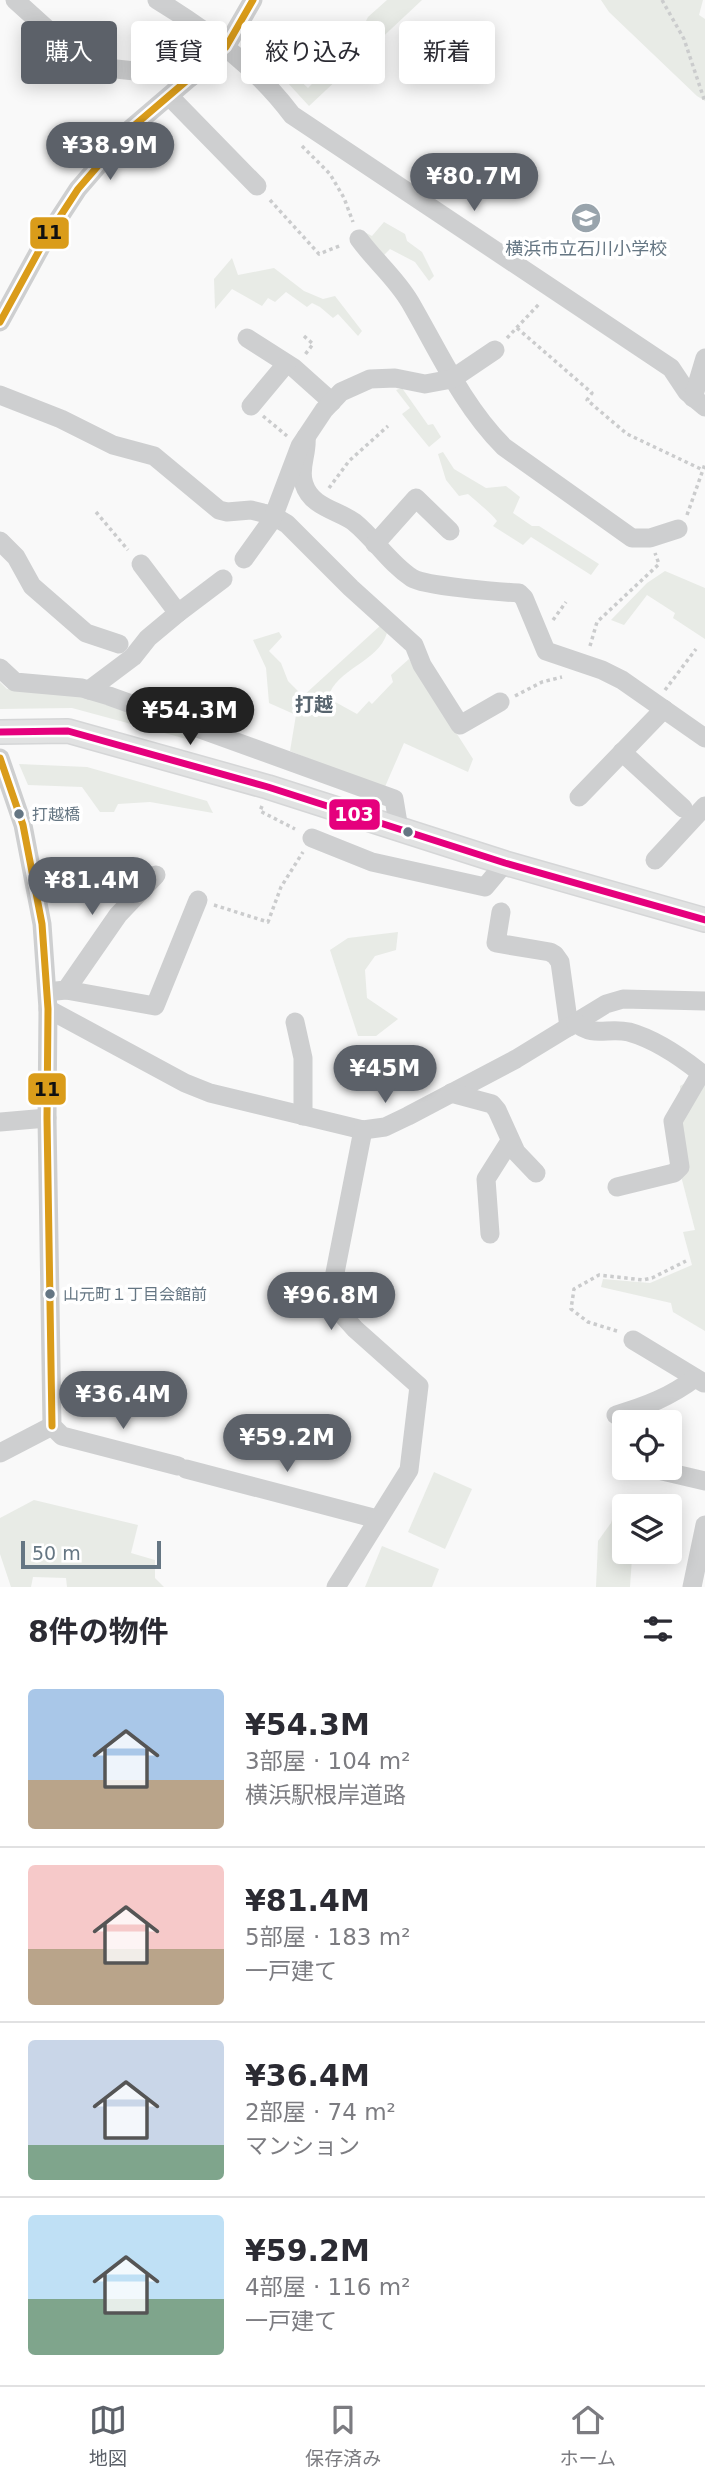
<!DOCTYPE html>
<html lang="ja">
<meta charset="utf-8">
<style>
body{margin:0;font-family:"DejaVu Sans","Noto Sans JP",sans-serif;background:#f2f2f3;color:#2b2b33;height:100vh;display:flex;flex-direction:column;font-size:26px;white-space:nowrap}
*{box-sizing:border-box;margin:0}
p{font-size:23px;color:#7c7c81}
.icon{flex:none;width:38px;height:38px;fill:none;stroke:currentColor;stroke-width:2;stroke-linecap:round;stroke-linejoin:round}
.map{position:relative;height:1587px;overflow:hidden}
.details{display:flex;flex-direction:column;background:#fff;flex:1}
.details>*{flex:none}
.top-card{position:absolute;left:21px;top:21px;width:663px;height:63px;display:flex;gap:14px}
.tools{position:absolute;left:612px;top:1410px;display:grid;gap:14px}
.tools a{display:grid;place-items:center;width:70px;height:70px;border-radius:7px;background:#fff;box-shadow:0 4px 18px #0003;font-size:35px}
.scale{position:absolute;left:21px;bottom:18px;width:140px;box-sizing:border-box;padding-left:7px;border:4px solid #657683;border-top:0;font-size:19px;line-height:24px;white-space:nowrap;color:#657683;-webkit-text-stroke:5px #fff;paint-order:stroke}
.price{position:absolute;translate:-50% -60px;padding:0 16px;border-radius:24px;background:#5c6169;color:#fff;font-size:23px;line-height:46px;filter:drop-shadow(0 2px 4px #0008)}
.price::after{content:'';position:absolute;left:50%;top:42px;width:21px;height:16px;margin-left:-10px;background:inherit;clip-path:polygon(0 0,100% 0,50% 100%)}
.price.current{background:#222;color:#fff}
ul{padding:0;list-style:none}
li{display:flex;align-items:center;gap:21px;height:175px;padding:0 28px}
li+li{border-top:2px solid #e1e1e2}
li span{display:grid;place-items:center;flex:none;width:196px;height:140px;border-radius:7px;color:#555}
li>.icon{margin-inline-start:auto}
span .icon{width:84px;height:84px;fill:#fffc;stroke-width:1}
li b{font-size:30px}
h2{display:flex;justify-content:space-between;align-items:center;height:84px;padding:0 28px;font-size:30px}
.tag{padding:0 24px;border-radius:7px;background:#fff;box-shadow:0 4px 18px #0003;font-size:24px;line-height:63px}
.tag.current{background:#5c6169;color:#fff}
.dock{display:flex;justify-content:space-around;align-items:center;height:98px;border-top:2px solid #e1e1e2;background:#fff;font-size:19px;color:#7c7c81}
.dock a{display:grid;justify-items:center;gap:4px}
.dock .current{color:#5c6169}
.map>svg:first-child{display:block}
.green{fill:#e8ebe6}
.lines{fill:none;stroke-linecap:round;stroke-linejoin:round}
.major-casing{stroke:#d5d6d7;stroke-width:26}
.path{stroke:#cbcccd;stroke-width:3.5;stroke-dasharray:3.5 3.5;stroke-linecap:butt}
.minor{stroke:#cecfd0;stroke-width:19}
.major{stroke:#e1e2e2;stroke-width:23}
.bus-1-casing{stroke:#fff;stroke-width:12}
.bus-2-casing{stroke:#fff;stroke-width:12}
.bus-1{stroke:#da9c1a;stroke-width:7}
.bus-2{stroke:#e5007d;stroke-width:7}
.bus-dot{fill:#657683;stroke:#fff;stroke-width:2.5}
.labels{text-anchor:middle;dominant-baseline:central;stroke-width:7;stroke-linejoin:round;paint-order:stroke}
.bus-label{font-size:16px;fill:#657683;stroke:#fff;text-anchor:start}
.poi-label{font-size:18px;fill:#657683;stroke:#fff}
.neighbourhood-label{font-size:19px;font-weight:bold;fill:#57646e;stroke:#fff}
.line-badge{stroke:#fff;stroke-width:2.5}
.badge-label{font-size:19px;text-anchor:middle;font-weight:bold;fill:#fff}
.pale-badge-label{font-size:19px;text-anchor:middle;font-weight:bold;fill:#111}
</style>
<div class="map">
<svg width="705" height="1587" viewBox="0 0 705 1587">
<rect width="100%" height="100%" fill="#f9f9f9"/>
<!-- green -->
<g class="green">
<path d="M387 0H422L309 106 287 82 295 76 308 88 358 37 368 17Z"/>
<path d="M601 0H703L699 15 705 19V101L697 96 609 12Z"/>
<path d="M384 222 405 234 407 241 422 252 434 276 429 281 415 262 390 249 384 255 364 232 372 236Z"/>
<path d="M232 258 238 275 274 268 304 291 323 299 335 296 362 331 358 336 338 314 333 318 320 307 312 303 307 307 286 292 275 302 268 298 262 306 232 289 215 309 214 279Z"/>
<path d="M402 388 428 425 433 424 441 437 429 447 402 414 410 408 396 390Z"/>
<path d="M443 452 454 469 486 488 506 486 520 497 513 513 532 526H539L599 564 591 575 531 537 523 545 493 526 497 521C488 510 479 504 468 494L459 496 446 480 438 454Z"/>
<path d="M665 571 705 588V639L673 618 675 613 647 595 624 625 611 620 647 583Z"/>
<path d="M381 625 387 633C378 663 336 668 328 698L357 714 369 701 372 704 393 682 391 675 409 659 473 759 468 772 404 743 384 789 290 751 296 715 269 703 266 668 253 640 279 632 282 637 269 651 281 663 288 681 303 696Z"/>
<path d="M0 682 7 689 86 695 197 735 194 741 72 708 0 709Z"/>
<path d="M19 764 87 767 207 801 213 813 150 802 118 804 114 812H100L82 787 28 785Z"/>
<path d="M398 932 396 950 375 956 365 970 367 998 398 1019 376 1036H358L330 950 348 938Z"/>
<path d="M705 1071V1331L673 1312 671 1303 601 1287 603 1279 650 1283 692 1265 683 1232 695 1230 681 1176 680 1086Z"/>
<path d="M434 1472 472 1489 445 1549 408 1532Z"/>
<path d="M34 1500 138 1525 131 1553 155 1560V1578L164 1587H67L66 1578 33 1577 31 1587H11L0 1554V1518Z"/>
<path d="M625 1509 620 1542 625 1552H628L632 1558 630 1587H596L598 1541 611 1523 615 1510Z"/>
<path d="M382 1546 439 1569 432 1587H365Z"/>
</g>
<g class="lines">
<!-- major casing -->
<g class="major-casing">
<path id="major" d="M0 732 68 731 268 787 505 863 705 920"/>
</g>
<!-- path -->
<g class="path">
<path d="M662 0 684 39 705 102"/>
<path d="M302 146 330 174 344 198 353 222"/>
<path d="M270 200 319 254 342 245"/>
<path d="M517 328 592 393 587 400 627 434 703 470"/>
<path d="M304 336 313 344 304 356"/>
<path d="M507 338 540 303"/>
<path d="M263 416 287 436"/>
<path d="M329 488 349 461 388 426"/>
<path d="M96 512 128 550"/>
<path d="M687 515 705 464"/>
<path d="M553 620 566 602"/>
<path d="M590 646 597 622 659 564 655 553"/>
<path d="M665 690 696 649"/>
<path d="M515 696 542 682 562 677"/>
<path d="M262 806 260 811 295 829"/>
<path d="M214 905 268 922 281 887 303 852"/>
<path d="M617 1331 588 1322 571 1309 574 1289 599 1275 643 1280 652 1278 686 1261"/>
</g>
<!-- minor -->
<g class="minor">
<path d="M15 0 88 66 191 77"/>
<path d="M157 0C208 31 256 67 292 115L671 368 687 392 705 407"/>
<path d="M169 96 257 186"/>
<path d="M359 239C375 261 396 278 410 302 439 352 463 406 504 447L632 538H650L678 529"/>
<path d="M0 322 46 238 78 189 129 130 226 47 253 0"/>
<path d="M247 338 294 368 332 402"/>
<path d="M0 395 61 419 113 445 154 456 219 510 227 512 251 510 263 513 272 515 287 524 351 588 414 645 422 665 460 725 500 702"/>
<path d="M693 398 705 358"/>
<path d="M251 406 286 364"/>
<path d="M306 437C308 453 298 469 304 484 311 507 337 510 354 522 375 539 389 563 412 578 424 586 500 592 519 593L524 598 546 651 602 670 622 680 705 738"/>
<path d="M0 541 16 557 32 586 86 633 119 644"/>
<path d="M375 544 416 498 450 531"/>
<path d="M244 559 272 520 300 446 324 410 341 392 370 379 395 378 425 384 452 379 495 350"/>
<path d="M141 564 178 613"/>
<path d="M0 668 15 682 82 688 109 696 394 799 399 829"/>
<path d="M89 690 133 657 148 638 178 613 223 579"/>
<path d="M622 752 683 808"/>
<path d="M0 758 23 825 42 924 48 1009 47 1118 52 1426 62 1436 178 1466"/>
<path d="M579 797 664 709"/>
<path d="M312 838 372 862 485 887 505 863"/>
<path d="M655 860 705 806"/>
<path d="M501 912 496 943 550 952 555 955 560 962 569 1027"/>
<path d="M66 990 155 1006 198 900"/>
<path d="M56 991 66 990 118 915 156 875"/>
<path d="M48 1009 185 1083 210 1093 363 1130 385 1127 408 1116 516 1059 606 1004 623 999 705 1001"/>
<path d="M295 1022 303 1058V1116"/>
<path d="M576 1023C593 1038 608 1027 629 1032 654 1039 681 1057 701 1073L673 1121 680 1167 674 1173 617 1187"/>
<path d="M451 1093 492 1104 497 1110 516 1152 536 1173"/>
<path d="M0 1122 47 1118"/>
<path d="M490 1234 486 1179 510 1141"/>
<path d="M633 1340 704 1383"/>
<path d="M616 1415C646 1406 670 1397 695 1378"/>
<path d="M0 1453 52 1426"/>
<path d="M186 1469 377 1519"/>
<path d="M658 1470 705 1481"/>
<path d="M336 1587 409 1470 419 1386 355 1329 338 1310 332 1288 363 1130"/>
<path d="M692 1587 705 1525"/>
</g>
<!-- major -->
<use href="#major" class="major"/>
<!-- bus-1 casing -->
<g class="bus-1-casing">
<g id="bus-1">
<path d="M0 322 46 238 78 189 129 130 226 47 253 0"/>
<path d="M0 758 23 825 42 924 48 1009 47 1118 52 1426"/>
</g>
</g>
<!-- bus-2 casing -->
<g class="bus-2-casing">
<path id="bus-2" d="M0 732 68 731 268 787 505 863 705 920"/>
</g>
<!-- bus-1 -->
<use href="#bus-1" class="bus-1"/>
<!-- bus-2 -->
<use href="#bus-2" class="bus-2"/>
</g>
<!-- icons -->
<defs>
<g id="school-disc" transform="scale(1.575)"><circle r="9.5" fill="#99a4ac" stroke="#fff"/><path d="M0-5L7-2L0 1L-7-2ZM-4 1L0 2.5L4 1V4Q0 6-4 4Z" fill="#fff"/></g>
</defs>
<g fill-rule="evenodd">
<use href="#school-disc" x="586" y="218"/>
</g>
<!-- markers -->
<g class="bus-dot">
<circle cx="19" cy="814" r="6"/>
<circle cx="408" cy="832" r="6"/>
<circle cx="50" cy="1294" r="6"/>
</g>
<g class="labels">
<!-- bus labels -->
<g class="bus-label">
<text x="32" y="814">打越橋</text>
<text x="63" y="1294">山元町１丁目会館前</text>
</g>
<!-- poi labels -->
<g class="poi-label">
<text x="586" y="248">横浜市立石川小学校</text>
</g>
<!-- neighbourhood labels -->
<g class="neighbourhood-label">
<text x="314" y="704">打越</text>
</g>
</g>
<g class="line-badge">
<rect x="29" y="216" width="41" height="34" rx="7" fill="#da9c1a"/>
<rect x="328" y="798" width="53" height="33" rx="7" fill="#e5007d"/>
<rect x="27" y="1072" width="40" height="34" rx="7" fill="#da9c1a"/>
</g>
<g class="badge-label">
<text x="354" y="821">103</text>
</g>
<g class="pale-badge-label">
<text x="49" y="239">11</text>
<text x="47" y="1096">11</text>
</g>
</svg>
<div class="tools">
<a><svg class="icon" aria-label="locate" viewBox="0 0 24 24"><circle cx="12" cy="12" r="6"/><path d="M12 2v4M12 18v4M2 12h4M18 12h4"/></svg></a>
<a><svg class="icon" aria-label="layers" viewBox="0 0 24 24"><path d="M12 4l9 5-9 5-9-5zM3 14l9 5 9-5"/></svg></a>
</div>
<div class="scale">50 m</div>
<b class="price" style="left:110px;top:182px">¥38.9M</b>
<b class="price" style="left:474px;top:213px">¥80.7M</b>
<b class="price current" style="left:190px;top:747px">¥54.3M</b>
<b class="price" style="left:92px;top:917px">¥81.4M</b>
<b class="price" style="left:385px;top:1105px">¥45M</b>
<b class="price" style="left:331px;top:1332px">¥96.8M</b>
<b class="price" style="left:123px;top:1431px">¥36.4M</b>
<b class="price" style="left:287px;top:1474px">¥59.2M</b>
<div class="top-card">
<a class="tag current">購入</a>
<a class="tag">賃貸</a>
<a class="tag">絞り込み</a>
<a class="tag">新着</a>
</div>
</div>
<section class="details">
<h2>8件の物件<svg class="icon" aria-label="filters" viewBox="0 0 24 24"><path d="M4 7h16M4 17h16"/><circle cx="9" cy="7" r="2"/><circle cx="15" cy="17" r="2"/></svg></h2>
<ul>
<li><span style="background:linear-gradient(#a9c7e8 65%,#b9a48a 0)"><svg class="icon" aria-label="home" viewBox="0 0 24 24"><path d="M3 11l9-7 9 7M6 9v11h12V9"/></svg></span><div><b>¥54.3M</b><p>3部屋 · 104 m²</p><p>横浜駅根岸道路</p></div></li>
<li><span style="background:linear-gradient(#f6c9c9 60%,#b9a48a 0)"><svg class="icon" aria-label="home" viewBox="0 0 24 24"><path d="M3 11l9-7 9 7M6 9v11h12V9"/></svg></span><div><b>¥81.4M</b><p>5部屋 · 183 m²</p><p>一戸建て</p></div></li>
<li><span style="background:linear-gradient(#c9d6e8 75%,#7fa58c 0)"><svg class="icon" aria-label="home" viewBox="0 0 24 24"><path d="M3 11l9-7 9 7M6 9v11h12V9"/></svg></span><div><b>¥36.4M</b><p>2部屋 · 74 m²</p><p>マンション</p></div></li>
<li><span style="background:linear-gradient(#bfe0f5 60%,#7fa58c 0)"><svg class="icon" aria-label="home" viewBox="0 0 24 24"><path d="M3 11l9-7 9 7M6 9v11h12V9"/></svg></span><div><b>¥59.2M</b><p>4部屋 · 116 m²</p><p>一戸建て</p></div></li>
</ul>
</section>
<nav class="dock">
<a class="current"><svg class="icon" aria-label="map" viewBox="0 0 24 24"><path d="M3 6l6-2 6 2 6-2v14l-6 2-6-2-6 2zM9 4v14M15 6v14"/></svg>地図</a>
<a><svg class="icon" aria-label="saved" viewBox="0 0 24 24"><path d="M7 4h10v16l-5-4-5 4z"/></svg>保存済み</a>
<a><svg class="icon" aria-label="home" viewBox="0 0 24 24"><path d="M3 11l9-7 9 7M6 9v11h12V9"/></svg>ホーム</a>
</nav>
